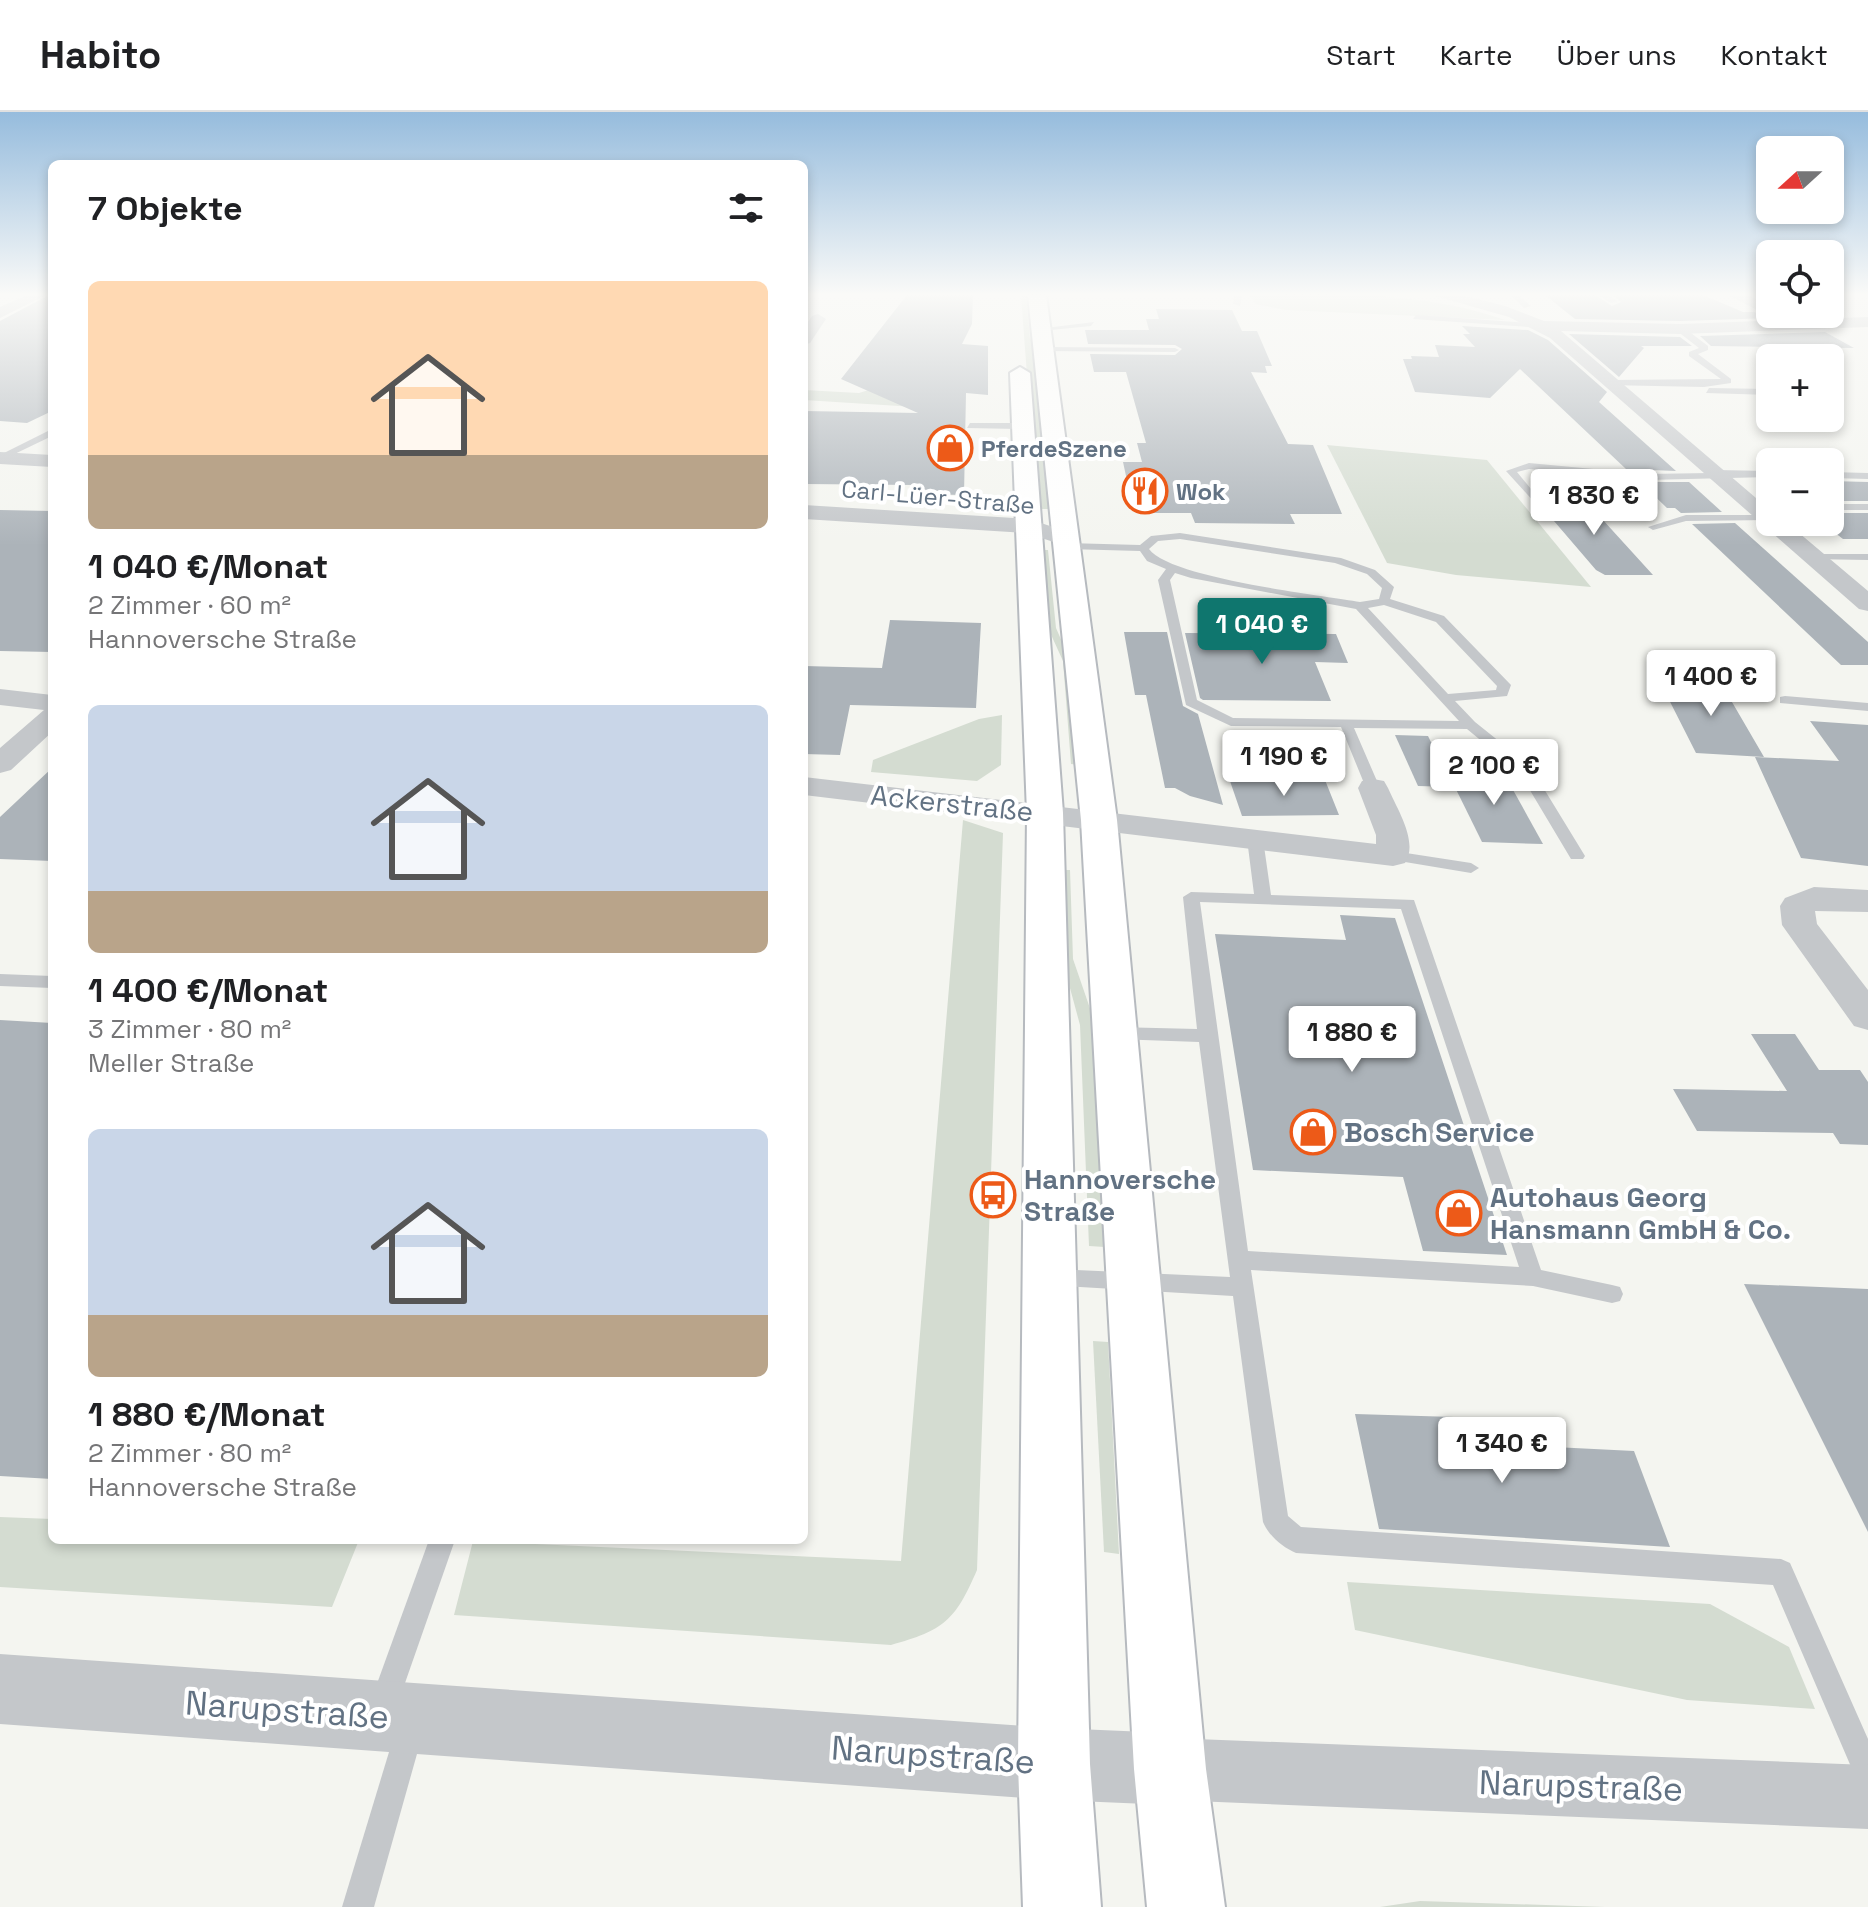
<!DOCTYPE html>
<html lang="de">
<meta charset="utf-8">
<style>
body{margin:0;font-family:"Space Grotesk",sans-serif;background:#f6f6f6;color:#202124;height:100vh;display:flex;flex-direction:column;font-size:30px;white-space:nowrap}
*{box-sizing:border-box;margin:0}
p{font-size:26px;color:#757577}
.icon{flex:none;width:44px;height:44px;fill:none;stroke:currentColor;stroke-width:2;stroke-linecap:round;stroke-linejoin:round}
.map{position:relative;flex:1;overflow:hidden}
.drawer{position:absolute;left:48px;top:48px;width:760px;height:1384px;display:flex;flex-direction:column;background:#fff;border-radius:12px;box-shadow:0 4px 12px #0003}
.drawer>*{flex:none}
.needle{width:52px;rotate:249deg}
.fabs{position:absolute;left:1756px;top:24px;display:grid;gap:16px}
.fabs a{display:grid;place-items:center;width:88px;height:88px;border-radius:12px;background:#fff;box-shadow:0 4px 12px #0003;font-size:40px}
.price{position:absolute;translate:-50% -68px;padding:0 18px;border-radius:8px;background:#fff;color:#222;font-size:26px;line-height:52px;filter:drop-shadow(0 2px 4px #0008)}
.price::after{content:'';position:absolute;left:50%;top:48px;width:24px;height:18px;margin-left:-12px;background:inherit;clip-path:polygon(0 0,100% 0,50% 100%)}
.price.selected{background:#0f766e;color:#fff}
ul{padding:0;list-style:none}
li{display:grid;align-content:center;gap:16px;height:424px;padding:0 40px}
li span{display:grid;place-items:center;height:248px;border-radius:12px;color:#555}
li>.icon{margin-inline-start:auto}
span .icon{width:144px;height:144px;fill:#fffc;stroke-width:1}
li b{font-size:34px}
h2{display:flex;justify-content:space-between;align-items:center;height:96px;padding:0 40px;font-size:34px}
header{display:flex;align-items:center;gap:48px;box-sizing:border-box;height:112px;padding:0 40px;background:#fff;border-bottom:2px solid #e0e0e0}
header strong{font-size:38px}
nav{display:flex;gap:44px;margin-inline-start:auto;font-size:28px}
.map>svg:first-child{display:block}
.green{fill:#d4dcd1}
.building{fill:#acb3b9}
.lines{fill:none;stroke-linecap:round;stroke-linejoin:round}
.secondary-casing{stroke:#b6babf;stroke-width:4}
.service{fill:#c4c7ca;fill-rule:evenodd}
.minor{fill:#c4c7ca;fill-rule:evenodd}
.tertiary{fill:#c4c7ca;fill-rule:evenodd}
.secondary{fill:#fff;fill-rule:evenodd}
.labels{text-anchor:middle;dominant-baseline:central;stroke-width:8;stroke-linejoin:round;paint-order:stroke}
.far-poi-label{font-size:24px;font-weight:bold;fill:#627283;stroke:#fff;text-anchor:start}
.far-street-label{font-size:24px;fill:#627283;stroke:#fff}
.street-label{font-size:28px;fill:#627283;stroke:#fff}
.poi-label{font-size:28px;font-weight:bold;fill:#627283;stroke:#fff;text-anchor:start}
.near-street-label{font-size:34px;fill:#627283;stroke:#fff}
</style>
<header>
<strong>Habito</strong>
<nav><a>Start</a><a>Karte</a><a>Über uns</a><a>Kontakt</a></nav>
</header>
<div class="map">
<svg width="1868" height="1795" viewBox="0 0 1868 1795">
<rect width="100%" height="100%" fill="#f4f5f0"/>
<!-- green -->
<g class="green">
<path d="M1021 183H1026L1030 226 1039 241 1054 397H1037Z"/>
<path d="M1250 183C1339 183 1419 178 1505 208L1286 198 1255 192Z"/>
<path d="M875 276 931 296 804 288V278L859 281Z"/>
<path d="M1327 333 1487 348 1591 475 1456 463 1387 451Z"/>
<path d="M1040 438H1048L1056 516 1070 548 1079 653 1071 652 1063 549 1048 516Z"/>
<path d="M1002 603 1001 653 977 669 871 660 873 648 979 607Z"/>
<path d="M963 708 1003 721 977 1458C955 1509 944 1518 891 1533L454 1503 473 1429 901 1449Z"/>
<path d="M1060 758H1070L1073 847 1094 908 1105 1135 1089 1134 1080 913 1064 854Z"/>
<path d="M1093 1229 1108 1230 1119 1442 1104 1440Z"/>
<path d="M0 1405 52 1407V1428H359L332 1495 0 1475Z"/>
<path d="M1347 1470 1710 1492 1789 1535 1815 1597 1687 1588 1355 1518Z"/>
<path d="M1420 1789 1605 1795H1380Z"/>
</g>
<!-- building -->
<g class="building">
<path d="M49 183H52V299L27 311 0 309V209Z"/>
<path d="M907 183H973L972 212 962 232 988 234V283L966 281 964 383 915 382 916 373 804 372V299L918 301 841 267Z"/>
<path d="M1545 183H1595L1612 194 1621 190 1613 183H1703L1743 200H1754L1765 205 1773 202 1799 205 1680 209 1575 207Z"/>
<path d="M1156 197 1232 198 1242 219H1257L1272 254H1265L1267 261 1251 260 1288 332 1313 333 1342 402H1290L1295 412 1195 411 1191 401H1146L1143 387H1131L1123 350H1142L1137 331H1146L1126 260H1094L1090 242 1175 243 1182 237 1175 233 1088 232 1085 218H1149L1146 207H1159Z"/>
<path d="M1462 214 1528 218 1548 228 1607 280 1599 290 1676 359 1626 357 1520 257 1490 286 1415 280 1403 247H1412L1411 244 1439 245 1435 233 1475 235 1463 222H1470Z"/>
<path d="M1825 220 1854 236 1711 234 1700 224Z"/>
<path d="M1569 222 1680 225 1692 234H1641L1644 236 1619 265Z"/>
<path d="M1830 369 1868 370V389H1830Z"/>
<path d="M1640 370H1689L1722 400 1681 401 1675 396H1667Z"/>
<path d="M1544 385H1582L1653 463H1605L1596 458 1542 395H1552Z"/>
<path d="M0 398 52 399V540L0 539Z"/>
<path d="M1830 401H1868V427H1843L1830 417Z"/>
<path d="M1735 411 1868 530V553H1841L1692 412Z"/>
<path d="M890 508 981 511 976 596 850 593 840 643 804 642V554L882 556Z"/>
<path d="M1124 520H1167L1183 594 1198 602 1223 693 1190 684 1175 676H1165L1146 583H1135Z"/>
<path d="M1185 521 1336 522 1348 551 1315 550 1331 589 1203 588 1200 586Z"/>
<path d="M1680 564 1718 566 1764 645 1696 641 1661 572 1686 574Z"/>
<path d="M1810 609 1868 613V754L1801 746 1755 645 1839 649Z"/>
<path d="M1395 623 1428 624 1453 675 1418 674Z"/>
<path d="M52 656V749L0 747V705Z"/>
<path d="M1446 657 1502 658 1543 732 1482 730Z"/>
<path d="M1325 668 1339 703 1242 704 1230 669Z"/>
<path d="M1340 803 1395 806 1507 1143 1423 1139 1403 1065 1253 1058 1215 822 1346 828Z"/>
<path d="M0 908 52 911V1367L0 1364Z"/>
<path d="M1751 922H1795L1819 958H1860L1868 970V1033L1840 1032 1833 1021 1697 1019 1673 977 1787 979Z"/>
<path d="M1744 1172 1868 1177V1420Z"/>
<path d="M1355 1302 1487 1306 1494 1332 1634 1339 1670 1435 1379 1417Z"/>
</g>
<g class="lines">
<!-- secondary casing -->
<g class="secondary-casing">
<g id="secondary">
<path d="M1028 183H1046L1117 708 1206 1657 1225 1795H1147L1134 1657 1081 708Z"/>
<path d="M1020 255 1030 261 1063 701 1090 1652 1101 1795H1023L1018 1652 1027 701 1010 261Z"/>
</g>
</g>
<!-- service -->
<g class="service">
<path d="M1234 183H1242L1240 194 1233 192Z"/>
<path d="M1511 183H1518L1531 194 1524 196Z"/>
<path d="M1598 183H1607L1618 189 1611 191Z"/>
<path d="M1416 203 1543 212 1547 214 1543 216 1413 207Z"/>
<path d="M1094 210 1091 214 1041 219 1037 217Z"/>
<path d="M1677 215H1683L1708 234V238L1698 242 1731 267V271L1704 275 1607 273 1610 268 1721 267 1689 244V240L1699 236 1677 219Z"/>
<path d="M1044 235 1175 236 1179 238 1175 240 1041 239Z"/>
<path d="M1709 276 1770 277V283L1706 281Z"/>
<path d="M970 311H1022L1027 314 1022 317 967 316Z"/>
<path d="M52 317V324L0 349V343Z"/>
<path d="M1529 351 1647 362 1710 361 1715 358 1770 359V365L1647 368 1529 357 1517 360 1541 389 1536 392 1506 359Z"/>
<path d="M1830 360 1868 361V367L1830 366Z"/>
<rect x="1830" y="392" width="38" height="6"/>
<path d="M1686 403H1766L1770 404V408L1686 409 1653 418 1648 415Z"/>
<path d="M1180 421 1341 446 1375 458 1394 475 1390 487 1444 504 1511 573 1507 584 1455 589 1475 610 1530 654 1585 744 1583 747H1571L1519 660 1467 617 1354 616 1380 676 1373 680 1366 676 1341 615 1231 614 1186 593 1158 468 1166 457 1147 449 1140 439 1067 437 1062 434 1067 431 1140 433 1151 424ZM1180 427 1335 451 1367 462 1382 476 1379 487 1360 490C1319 483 1170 466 1149 437L1158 429ZM1175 461 1191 466 1356 497 1459 609 1233 606 1197 588 1170 468ZM1384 493 1436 510 1497 574 1496 578 1448 582 1368 496Z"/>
<path d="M1812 442H1868V448L1808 447V443Z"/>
<path d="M1785 584 1868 591V599L1780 591V585Z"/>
<path d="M1255 722 1263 727 1271 783 1414 788 1541 1158 1612 1173 1620 1175 1623 1182 1620 1189 1612 1191 1533 1174 1251 1158 1288 1404 1301 1415 1781 1447 1790 1451 1868 1627V1676L1858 1671 1773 1473 1296 1441C1282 1435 1269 1424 1263 1410L1233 1184 1046 1173 1043 1166 1046 1159 1054 1157 1230 1165 1199 930 1115 927 1106 921 1115 915 1197 917 1183 785 1191 780 1254 782 1247 727ZM1200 790 1401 797 1519 1155 1248 1139Z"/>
<path d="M1393 739 1471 751 1479 756 1471 761 1387 747 1385 744 1387 741Z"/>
<path d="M0 862 52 864V876L0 874Z"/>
<path d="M429 1428H455L398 1591 394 1601 384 1605 374 1601 370 1591Z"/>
<path d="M410 1603 420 1607 424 1617 374 1795H342L396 1617 400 1607Z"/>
</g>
<!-- minor -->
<g class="minor">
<path d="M27 183H46L0 206V195Z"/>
<path d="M1432 183 1470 185 1505 194 1544 209 1680 212 1868 205V215L1680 222 1561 219 1770 398V410H1786L1868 479V499L1859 497 1550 226 1509 205Z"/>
<path d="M1728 183H1748L1770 193V202H1776H1765Z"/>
<path d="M818 202 826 207 810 231 804 233V216L812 204Z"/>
<path d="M0 340 52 343V355L0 352Z"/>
<path d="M804 393 1029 407 1074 422 1077 427 1074 432 1066 434 1026 421 804 407Z"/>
<path d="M0 577 52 583V620L11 658 0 661V636L44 598 0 593Z"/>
<path d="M804 665 1376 732V723L1358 676 1362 669 1373 667 1384 669 1388 676C1397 697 1419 730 1405 751L1393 754 804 683Z"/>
<path d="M1814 775 1868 778V800L1815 799 1817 812 1868 878V918L1854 914 1782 813 1780 794 1785 786Z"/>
<path d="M1170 1626 1868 1653V1717L1170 1688 1148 1679 1139 1657 1148 1635Z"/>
</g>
<!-- tertiary -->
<path class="tertiary" d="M0 1542 1054 1616 1170 1621 1196 1631 1206 1657 1196 1683 1170 1693 1054 1688 0 1612Z"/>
<!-- secondary -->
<use href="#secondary" class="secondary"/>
</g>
<!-- sky -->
<linearGradient id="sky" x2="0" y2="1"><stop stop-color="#96bcdd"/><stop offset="0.42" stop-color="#fafaf8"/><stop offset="1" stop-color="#fafaf8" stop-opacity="0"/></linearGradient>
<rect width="1868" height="434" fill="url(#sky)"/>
<!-- icons -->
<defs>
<g id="shop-ring" transform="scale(2.3)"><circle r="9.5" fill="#fff" stroke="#ed5a18" stroke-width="1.5"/><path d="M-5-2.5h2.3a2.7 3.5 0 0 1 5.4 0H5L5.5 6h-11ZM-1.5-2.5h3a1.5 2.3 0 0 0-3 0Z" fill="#ed5a18"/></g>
<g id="restaurant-ring" transform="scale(2.3)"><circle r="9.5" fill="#fff" stroke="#ed5a18" stroke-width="1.5"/><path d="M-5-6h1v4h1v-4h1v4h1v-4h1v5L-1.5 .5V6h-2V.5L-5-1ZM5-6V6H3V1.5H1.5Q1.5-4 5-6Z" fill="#ed5a18"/></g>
<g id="bus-ring" transform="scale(2.3)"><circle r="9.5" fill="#fff" stroke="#ed5a18" stroke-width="1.5"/><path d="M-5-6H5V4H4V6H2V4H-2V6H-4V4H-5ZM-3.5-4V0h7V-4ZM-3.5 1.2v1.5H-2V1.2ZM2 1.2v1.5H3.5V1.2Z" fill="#ed5a18"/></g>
</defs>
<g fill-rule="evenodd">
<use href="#shop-ring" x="950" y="336"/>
<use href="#restaurant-ring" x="1145" y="379"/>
<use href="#shop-ring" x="1313" y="1020"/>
<use href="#bus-ring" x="993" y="1083"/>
<use href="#shop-ring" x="1459" y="1101"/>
</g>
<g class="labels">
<!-- far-poi labels -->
<g class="far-poi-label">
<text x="981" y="336">PferdeSzene</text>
<text x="1176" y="379">Wok</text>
</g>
<!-- far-street labels -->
<g class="far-street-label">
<text transform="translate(938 385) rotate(5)">Carl-Lüer-Straße</text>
</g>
<!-- street labels -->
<g class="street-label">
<text transform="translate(952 691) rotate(6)">Ackerstraße</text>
</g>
<!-- poi labels -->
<g class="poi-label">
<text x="1344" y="1020">Bosch Service</text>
<text x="1024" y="1067">Hannoversche<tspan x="1024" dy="32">Straße</tspan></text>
<text x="1490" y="1085">Autohaus Georg<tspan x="1490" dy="32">Hansmann GmbH &amp; Co.</tspan></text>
</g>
<!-- near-street labels -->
<g class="near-street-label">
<text transform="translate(287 1598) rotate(4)">Narupstraße</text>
<text transform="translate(933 1643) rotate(4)">Narupstraße</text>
<text transform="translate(1581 1674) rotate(2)">Narupstraße</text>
</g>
</g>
</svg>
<div class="fabs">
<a><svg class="needle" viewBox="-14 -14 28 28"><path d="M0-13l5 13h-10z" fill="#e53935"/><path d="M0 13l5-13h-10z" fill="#757577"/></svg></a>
<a><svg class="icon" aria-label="locate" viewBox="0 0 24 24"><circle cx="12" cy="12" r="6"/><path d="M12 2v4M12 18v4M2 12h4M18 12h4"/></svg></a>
<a>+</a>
<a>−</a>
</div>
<b class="price" style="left:1594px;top:425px">1 830 €</b>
<b class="price selected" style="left:1262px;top:554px">1 040 €</b>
<b class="price" style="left:1711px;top:606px">1 400 €</b>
<b class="price" style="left:1284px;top:686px">1 190 €</b>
<b class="price" style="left:1494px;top:695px">2 100 €</b>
<b class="price" style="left:1352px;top:962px">1 880 €</b>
<b class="price" style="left:1502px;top:1373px">1 340 €</b>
<section class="drawer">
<h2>7 Objekte<svg class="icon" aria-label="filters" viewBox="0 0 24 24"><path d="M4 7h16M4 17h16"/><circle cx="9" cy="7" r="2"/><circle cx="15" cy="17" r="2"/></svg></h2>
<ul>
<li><span style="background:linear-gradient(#ffd9b3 70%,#b9a48a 0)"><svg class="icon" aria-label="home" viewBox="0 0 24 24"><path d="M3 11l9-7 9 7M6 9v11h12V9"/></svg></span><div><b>1 040 €/Monat</b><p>2 Zimmer · 60 m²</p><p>Hannoversche Straße</p></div></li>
<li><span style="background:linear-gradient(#c9d6e8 75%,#b9a48a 0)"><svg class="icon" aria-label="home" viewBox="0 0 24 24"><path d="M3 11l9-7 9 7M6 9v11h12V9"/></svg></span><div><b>1 400 €/Monat</b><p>3 Zimmer · 80 m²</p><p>Meller Straße</p></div></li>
<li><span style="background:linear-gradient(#c9d6e8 75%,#b9a48a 0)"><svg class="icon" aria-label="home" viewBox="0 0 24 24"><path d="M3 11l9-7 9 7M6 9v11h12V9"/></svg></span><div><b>1 880 €/Monat</b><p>2 Zimmer · 80 m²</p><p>Hannoversche Straße</p></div></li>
</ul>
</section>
</div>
